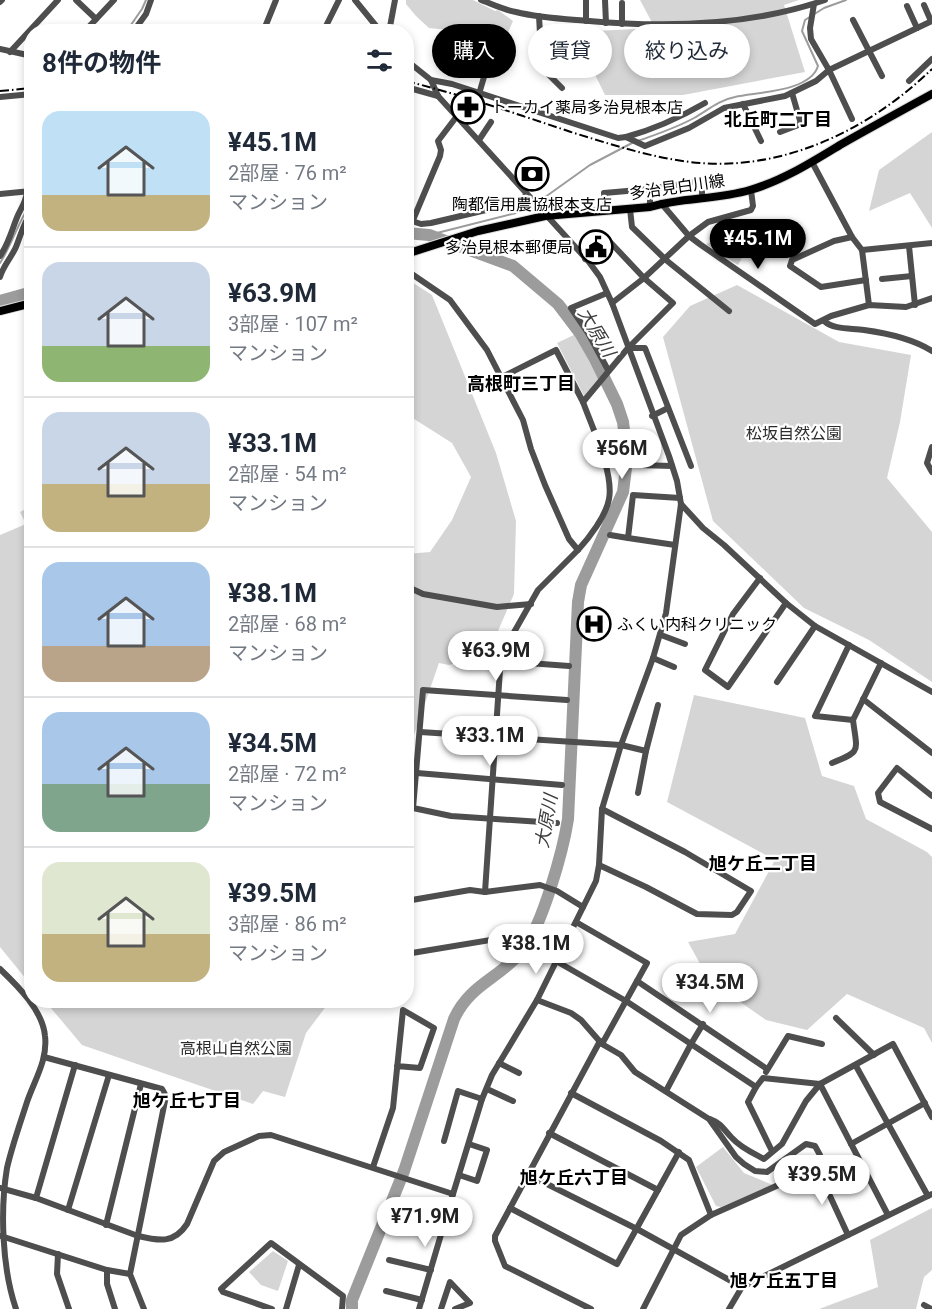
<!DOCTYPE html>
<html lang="ja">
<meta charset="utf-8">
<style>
body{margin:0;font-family:Roboto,"Noto Sans JP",sans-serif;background:#f6f6f7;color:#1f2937;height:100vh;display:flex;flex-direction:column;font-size:22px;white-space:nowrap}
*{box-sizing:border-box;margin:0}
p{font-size:20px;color:#747a83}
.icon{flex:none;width:33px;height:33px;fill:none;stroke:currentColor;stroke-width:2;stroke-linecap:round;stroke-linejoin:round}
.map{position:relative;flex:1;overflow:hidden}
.sheet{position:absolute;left:24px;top:24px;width:390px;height:984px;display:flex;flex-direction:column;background:#fff;border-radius:24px;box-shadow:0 3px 9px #0003}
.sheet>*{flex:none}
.guide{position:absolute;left:432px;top:24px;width:410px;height:54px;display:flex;gap:12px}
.price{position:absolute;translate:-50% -51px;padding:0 14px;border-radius:21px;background:#fff;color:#222;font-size:20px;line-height:39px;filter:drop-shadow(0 2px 3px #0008)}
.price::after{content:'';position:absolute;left:50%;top:36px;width:18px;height:14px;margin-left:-9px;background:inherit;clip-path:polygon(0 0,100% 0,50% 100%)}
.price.selected{background:#000;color:#fff}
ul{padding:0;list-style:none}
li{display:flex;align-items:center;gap:18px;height:150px;padding:0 18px}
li+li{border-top:2px solid #e0e1e3}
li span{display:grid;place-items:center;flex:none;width:168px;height:120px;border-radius:18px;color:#555}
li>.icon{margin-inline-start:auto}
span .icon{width:72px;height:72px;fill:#fffc;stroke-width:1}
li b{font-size:26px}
h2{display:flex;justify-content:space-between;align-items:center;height:72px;padding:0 18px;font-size:26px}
.chip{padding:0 21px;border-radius:27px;background:#fff;box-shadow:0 3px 9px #0003;font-size:21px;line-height:54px}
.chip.selected{background:#000;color:#fff}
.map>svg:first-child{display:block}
.green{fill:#d5d5d5}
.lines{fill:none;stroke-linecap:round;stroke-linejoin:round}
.stream{stroke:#9c9c9c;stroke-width:2}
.river{stroke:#9c9c9c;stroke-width:12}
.major-casing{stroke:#dbdbdb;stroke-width:10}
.minor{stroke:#4e4e4e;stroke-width:6}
.major{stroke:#000;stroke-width:8}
.rail{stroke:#000;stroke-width:2;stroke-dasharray:9 3 1.5 3;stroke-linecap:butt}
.labels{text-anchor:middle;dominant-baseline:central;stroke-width:4.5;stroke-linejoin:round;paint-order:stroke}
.poi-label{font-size:16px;fill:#000;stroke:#fff;text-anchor:start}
.street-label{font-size:16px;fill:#000;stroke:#fff}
.park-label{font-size:16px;fill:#2c2c2c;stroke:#fff}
.neighbourhood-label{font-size:18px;font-weight:bold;fill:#000;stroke:#fff}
.water-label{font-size:18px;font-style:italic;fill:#3d3d3d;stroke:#fff}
</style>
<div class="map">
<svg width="932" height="1309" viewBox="0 0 932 1309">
<rect width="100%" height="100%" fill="#fff"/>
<!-- green -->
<g class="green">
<path d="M406 0H473L495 11 498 10 513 21 507 35 499 41 471 38 448 30 429 28 416 16 406 4Z"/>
<path d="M640 0H799L784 5 805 72 683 95H605L574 32 655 28Z"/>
<path d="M932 132V228L910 193 869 211 879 170Z"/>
<path d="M730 237 744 254 738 265 706 244Z"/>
<path d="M407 279 432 295 496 453 516 521 514 594 488 654 449 665 439 663 407 755V554L430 552 452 520 471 477 452 443 411 417 406 380Z"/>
<path d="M737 285 839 342 911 355 900 422 887 478 932 532V682L869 640 804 608 713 521 663 337 690 306Z"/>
<path d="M576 334 600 377 584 396 557 343Z"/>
<path d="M31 506V985L0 947V535L26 524 20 512Z"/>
<path d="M694 695 805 718 822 776 854 786 866 819 927 852 932 857V1043L924 1028 847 994 807 1030 766 1020 709 980 688 942 735 934 775 860 667 802Z"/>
<path d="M45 1001H330L306 1033 285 1097 263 1091 253 1104 82 1045Z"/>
<path d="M723 1147 744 1173 773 1185 721 1207 716 1206 696 1167Z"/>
<path d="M932 1208V1270L924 1277 916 1309H819L878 1287 870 1240Z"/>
<path d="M273 1251 288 1261 278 1291 261 1285 249 1272Z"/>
</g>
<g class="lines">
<!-- stream -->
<g class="stream">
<path d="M126 32 142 9 146 0"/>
<path d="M638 141C657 134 676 128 694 118 708 110 719 100 735 97 757 92 810 92 818 66L802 31 805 20 824 8 846 0"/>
<path d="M429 235 516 213 548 195 590 165 632 143"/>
<path d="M0 263C13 243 18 221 32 202"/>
</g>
<!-- river -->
<g class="river">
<path d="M0 301 32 292"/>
<path d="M352 1309V1300L404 1171 454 1019C470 984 499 979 522 951 542 927 563 851 568 819L578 602 581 585 623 492 626 468V446L623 422 617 404 595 359 580 333 558 304 513 266 429 235 406 233"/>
</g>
<!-- major casing -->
<g class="major-casing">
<g id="major">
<path d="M406 254 478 231 545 216 650 207C682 197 717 200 750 190 782 181 812 162 840 145 870 128 901 111 932 94"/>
<path d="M0 311 32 303"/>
</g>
</g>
<!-- minor -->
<g class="minor">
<path d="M76 0 96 19"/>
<path d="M355 0 381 32"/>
<path d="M481 0C492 4 504 10 516 12 540 18 565 19 589 21 668 28 750 26 825 0"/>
<path d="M605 0 606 23"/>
<path d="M0 2 2 0"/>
<path d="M622 3V24"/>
<path d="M814 4 810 28 811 39 829 70 852 119"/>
<path d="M924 5 931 21"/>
<path d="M907 6 917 28"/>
<path d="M539 16 542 68 562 88"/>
<path d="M853 20 882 76"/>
<path d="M586 21V0"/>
<path d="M84 32 114 0"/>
<path d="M133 32 146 14 151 0"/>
<path d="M263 32 276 0"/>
<path d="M323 32 339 0"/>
<path d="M389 32 395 0"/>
<path d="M477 41 494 43 479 94"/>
<path d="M0 49 32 56"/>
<path d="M10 52 58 0"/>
<path d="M406 60 431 80 438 96 589 262 600 277 612 303 669 456 677 481 681 504 666 613 653 658 621 745 602 809 599 865 596 881 537 1000 492 1075 482 1099 453 1194 419 1309"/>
<path d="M431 80 452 84 618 138 626 137 645 146 689 128 724 108 785 96 816 81 829 70 932 21"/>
<path d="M909 81 932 59"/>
<path d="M406 87 438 96"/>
<path d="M0 97 32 94"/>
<path d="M743 104 761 141"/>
<path d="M780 132 801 124 792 93"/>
<path d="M626 137C655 129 679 118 705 103"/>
<path d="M479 140 491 122"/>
<path d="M812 162 852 237 862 250 869 305"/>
<path d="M650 189V207"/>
<path d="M0 194 31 191"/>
<path d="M661 203 689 236 701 245 815 324 831 316 869 305 906 307 932 298"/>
<path d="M630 209 632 227 666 260 729 311"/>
<path d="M606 211 604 193 650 189 702 181V199"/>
<path d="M406 219 421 224 431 223 516 203 527 195"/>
<path d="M413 220 440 156 441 150 438 141 457 116"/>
<path d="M852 237 834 241 792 260 790 266 821 287 866 280"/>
<path d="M909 246 915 305"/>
<path d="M862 250 932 243"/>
<path d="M0 256C9 243 12 229 18 215 22 207 26 201 27 192"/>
<path d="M406 270 450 300 487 350 523 420 531 449 545 485 569 539 578 550 538 590 501 655 485 892 540 885 557 891 583 907"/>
<path d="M0 277C3 266 11 258 16 247 21 234 24 222 32 211"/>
<path d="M882 279 912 276"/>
<path d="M607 293 571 308 588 333 608 370"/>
<path d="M612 303 644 278 689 236 708 222 751 210 753 206 751 190"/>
<path d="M824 321C834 330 851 328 864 330 886 333 913 339 932 351"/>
<path d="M628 348H645L691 466"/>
<path d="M502 377 556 350 583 402 628 348 673 303 644 278 611 243 585 259"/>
<path d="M652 416 668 408"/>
<path d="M932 447 927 463 932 472"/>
<path d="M638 465 672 466"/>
<path d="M681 504 703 528 724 545 786 603 815 626 932 692"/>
<path d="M610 535 628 538"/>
<path d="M675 545 628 538 633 495 680 498"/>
<path d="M578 550C589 538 606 516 609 499 614 473 592 427 583 402"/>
<path d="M760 578 733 614 705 670 728 687 786 603"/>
<path d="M406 586 423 594 497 607 531 604"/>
<path d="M661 635 685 644"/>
<path d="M849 645 815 716 853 720 881 663"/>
<path d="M653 658 674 667"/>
<path d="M502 661 569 666"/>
<path d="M777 682 815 626"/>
<path d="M863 699 932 753"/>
<path d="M420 732 621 745 646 751"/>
<path d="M832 763C862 751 857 752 853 720"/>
<path d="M417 773 562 785"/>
<path d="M638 793 646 751 658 705"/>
<path d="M932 796 897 768 878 793 880 802 932 829"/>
<path d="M557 823 451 816 413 808 423 690 567 700"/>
<path d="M599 865 646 887 697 914 732 915 737 912 751 891 685 852 602 809"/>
<path d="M406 901 470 890 485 892"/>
<path d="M576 922 647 963 602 1044"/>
<path d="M406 954 514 936 527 928 537 932 545 947 559 957"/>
<path d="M556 961 626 1001 756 1087 763 1078 820 1084 893 1044 932 1117"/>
<path d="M0 969C18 986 43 1011 45 1036 48 1060 34 1081 27 1102 20 1124 12 1146 7 1168 0 1210 2 1268 16 1309"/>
<path d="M637 981 767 1069"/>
<path d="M537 1000 571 1013 581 1020 602 1044 621 1055 635 1072 709 1119 736 1157 744 1164 755 1171 767 1172 806 1144 815 1146 820 1155 817 1168 848 1235"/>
<path d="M836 1018 874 1055"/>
<path d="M44 1057 162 1089 166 1096 130 1274 144 1309"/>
<path d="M499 1063 519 1073"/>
<path d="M856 1066 928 1196"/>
<path d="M766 1072 788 1036 822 1044"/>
<path d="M756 1087 748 1102 772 1151"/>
<path d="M487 1089 513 1101"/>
<path d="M666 1091 691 1044 703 1024"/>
<path d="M571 1093 661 1141 689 1160 711 1215 817 1168"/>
<path d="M710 1119C721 1123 724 1130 732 1138 741 1148 753 1153 764 1159L782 1144 806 1101 820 1084 888 1215"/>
<path d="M549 1133 658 1190"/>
<path d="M444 1141 458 1091 482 1099"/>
<path d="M851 1144 925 1103"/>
<path d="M373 1167 393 1108 403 1010 434 1028 420 1068 397 1066"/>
<path d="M459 1175 477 1181 487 1150 469 1144"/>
<path d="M529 1175 637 1229 742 1287 932 1194"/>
<path d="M0 1188 36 1198 138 1236C159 1241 174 1244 187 1224L214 1161 224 1152 259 1136 271 1135 453 1194"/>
<path d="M36 1198 75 1065"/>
<path d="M510 1208 617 1264 679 1152"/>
<path d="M68 1210 109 1075"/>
<path d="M106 1225 141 1084"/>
<path d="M1 1236 107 1270 130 1274"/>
<path d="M58 1254 57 1274 69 1309"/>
<path d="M389 1260 431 1270"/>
<path d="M107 1270V1284L115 1309"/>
<path d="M386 1291 422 1300"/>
<path d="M924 1305 931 1309"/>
<path d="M272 1309 223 1292 221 1289 271 1243 343 1296 342 1309"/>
<path d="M286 1309 299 1265"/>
<path d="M441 1309 450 1282 470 1303 455 1309"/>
<path d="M591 1309 505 1266 495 1241V1236L600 1041"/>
<path d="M643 1309 681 1235 711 1215"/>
<path d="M729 1309 742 1287"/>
</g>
<!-- major -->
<use href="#major" class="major"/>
<!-- rail -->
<g class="rail">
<path d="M406 81C462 95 517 114 571 132 610 144 649 157 690 162 780 173 868 131 932 69"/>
<path d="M0 91 32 88"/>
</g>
</g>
<!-- icons -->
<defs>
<g id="pharmacy-ring" transform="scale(1.725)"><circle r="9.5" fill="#fff" stroke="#000" stroke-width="1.5"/><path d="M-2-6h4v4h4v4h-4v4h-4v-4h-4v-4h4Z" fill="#000"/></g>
<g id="bank-ring" transform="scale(1.725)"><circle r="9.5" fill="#fff" stroke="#000" stroke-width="1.5"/><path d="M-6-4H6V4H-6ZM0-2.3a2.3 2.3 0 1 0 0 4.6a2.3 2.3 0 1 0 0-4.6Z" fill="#000"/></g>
<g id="civic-ring" transform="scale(1.725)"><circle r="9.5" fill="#fff" stroke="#000" stroke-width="1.5"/><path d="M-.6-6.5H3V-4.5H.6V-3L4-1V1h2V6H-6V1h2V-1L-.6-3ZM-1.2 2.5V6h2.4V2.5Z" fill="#000"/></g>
<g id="hospital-ring" transform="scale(1.725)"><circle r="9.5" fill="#fff" stroke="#000" stroke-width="1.5"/><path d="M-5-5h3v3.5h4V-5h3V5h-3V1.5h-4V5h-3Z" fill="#000"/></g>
</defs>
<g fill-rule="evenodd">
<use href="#pharmacy-ring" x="468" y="107"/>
<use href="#bank-ring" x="532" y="174"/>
<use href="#civic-ring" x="596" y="247"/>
<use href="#hospital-ring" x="594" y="624"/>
</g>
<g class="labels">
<!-- poi labels -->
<g class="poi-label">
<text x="491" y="107">トーカイ薬局多治見根本店</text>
<text x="532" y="204" text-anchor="middle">陶都信用農協根本支店</text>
<text x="573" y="247" text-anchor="end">多治見根本郵便局</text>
<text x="617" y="624">ふくい内科クリニック</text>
</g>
<!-- street labels -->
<g class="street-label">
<text transform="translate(677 187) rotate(-8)">多治見白川線</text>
</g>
<!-- park labels -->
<g class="park-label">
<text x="794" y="433">松坂自然公園</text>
<text x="236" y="1048">高根山自然公園</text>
</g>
<!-- neighbourhood labels -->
<g class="neighbourhood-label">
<text x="778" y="119">北丘町二丁目</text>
<text x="521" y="383">高根町三丁目</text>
<text x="763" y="863">旭ケ丘二丁目</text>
<text x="187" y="1100">旭ケ丘七丁目</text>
<text x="574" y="1177">旭ケ丘六丁目</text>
<text x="784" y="1280">旭ケ丘五丁目</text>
</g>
<!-- water labels -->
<g class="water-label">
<text transform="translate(597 332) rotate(59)">大原川</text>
<text transform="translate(546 821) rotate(-80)">大原川</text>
</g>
</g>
</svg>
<b class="price selected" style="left:758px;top:270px">¥45.1M</b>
<b class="price" style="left:622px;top:480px">¥56M</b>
<b class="price" style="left:496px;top:682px">¥63.9M</b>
<b class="price" style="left:490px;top:767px">¥33.1M</b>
<b class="price" style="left:536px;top:975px">¥38.1M</b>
<b class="price" style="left:710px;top:1014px">¥34.5M</b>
<b class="price" style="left:822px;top:1206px">¥39.5M</b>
<b class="price" style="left:425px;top:1248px">¥71.9M</b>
<div class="guide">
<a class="chip selected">購入</a>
<a class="chip">賃貸</a>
<a class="chip">絞り込み</a>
</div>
<section class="sheet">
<h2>8件の物件<svg class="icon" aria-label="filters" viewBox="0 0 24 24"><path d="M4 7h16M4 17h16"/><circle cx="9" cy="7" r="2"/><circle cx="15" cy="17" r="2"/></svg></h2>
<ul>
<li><span style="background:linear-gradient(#bfe0f5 70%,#c2b280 0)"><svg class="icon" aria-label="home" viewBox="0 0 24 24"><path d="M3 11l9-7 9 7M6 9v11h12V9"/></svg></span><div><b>¥45.1M</b><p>2部屋 · 76 m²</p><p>マンション</p></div></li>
<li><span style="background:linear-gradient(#c9d6e8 70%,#8fb573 0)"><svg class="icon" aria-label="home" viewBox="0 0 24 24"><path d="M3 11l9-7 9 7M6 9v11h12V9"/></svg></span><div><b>¥63.9M</b><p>3部屋 · 107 m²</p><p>マンション</p></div></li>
<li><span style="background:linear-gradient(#c9d6e8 60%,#c2b280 0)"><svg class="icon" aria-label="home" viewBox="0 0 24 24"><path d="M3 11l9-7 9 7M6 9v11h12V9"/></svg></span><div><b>¥33.1M</b><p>2部屋 · 54 m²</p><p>マンション</p></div></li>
<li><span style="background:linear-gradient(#a9c7e8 70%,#b9a48a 0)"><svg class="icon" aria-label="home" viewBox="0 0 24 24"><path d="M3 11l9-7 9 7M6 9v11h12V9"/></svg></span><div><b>¥38.1M</b><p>2部屋 · 68 m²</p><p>マンション</p></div></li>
<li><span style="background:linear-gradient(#a9c7e8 60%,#7fa58c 0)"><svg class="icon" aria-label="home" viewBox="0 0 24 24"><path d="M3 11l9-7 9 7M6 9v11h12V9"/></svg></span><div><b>¥34.5M</b><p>2部屋 · 72 m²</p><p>マンション</p></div></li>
<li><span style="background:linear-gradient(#dfe7d0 60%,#c2b280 0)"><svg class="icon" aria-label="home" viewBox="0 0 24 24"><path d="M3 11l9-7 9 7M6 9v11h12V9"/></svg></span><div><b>¥39.5M</b><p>3部屋 · 86 m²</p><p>マンション</p></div></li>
</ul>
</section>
</div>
